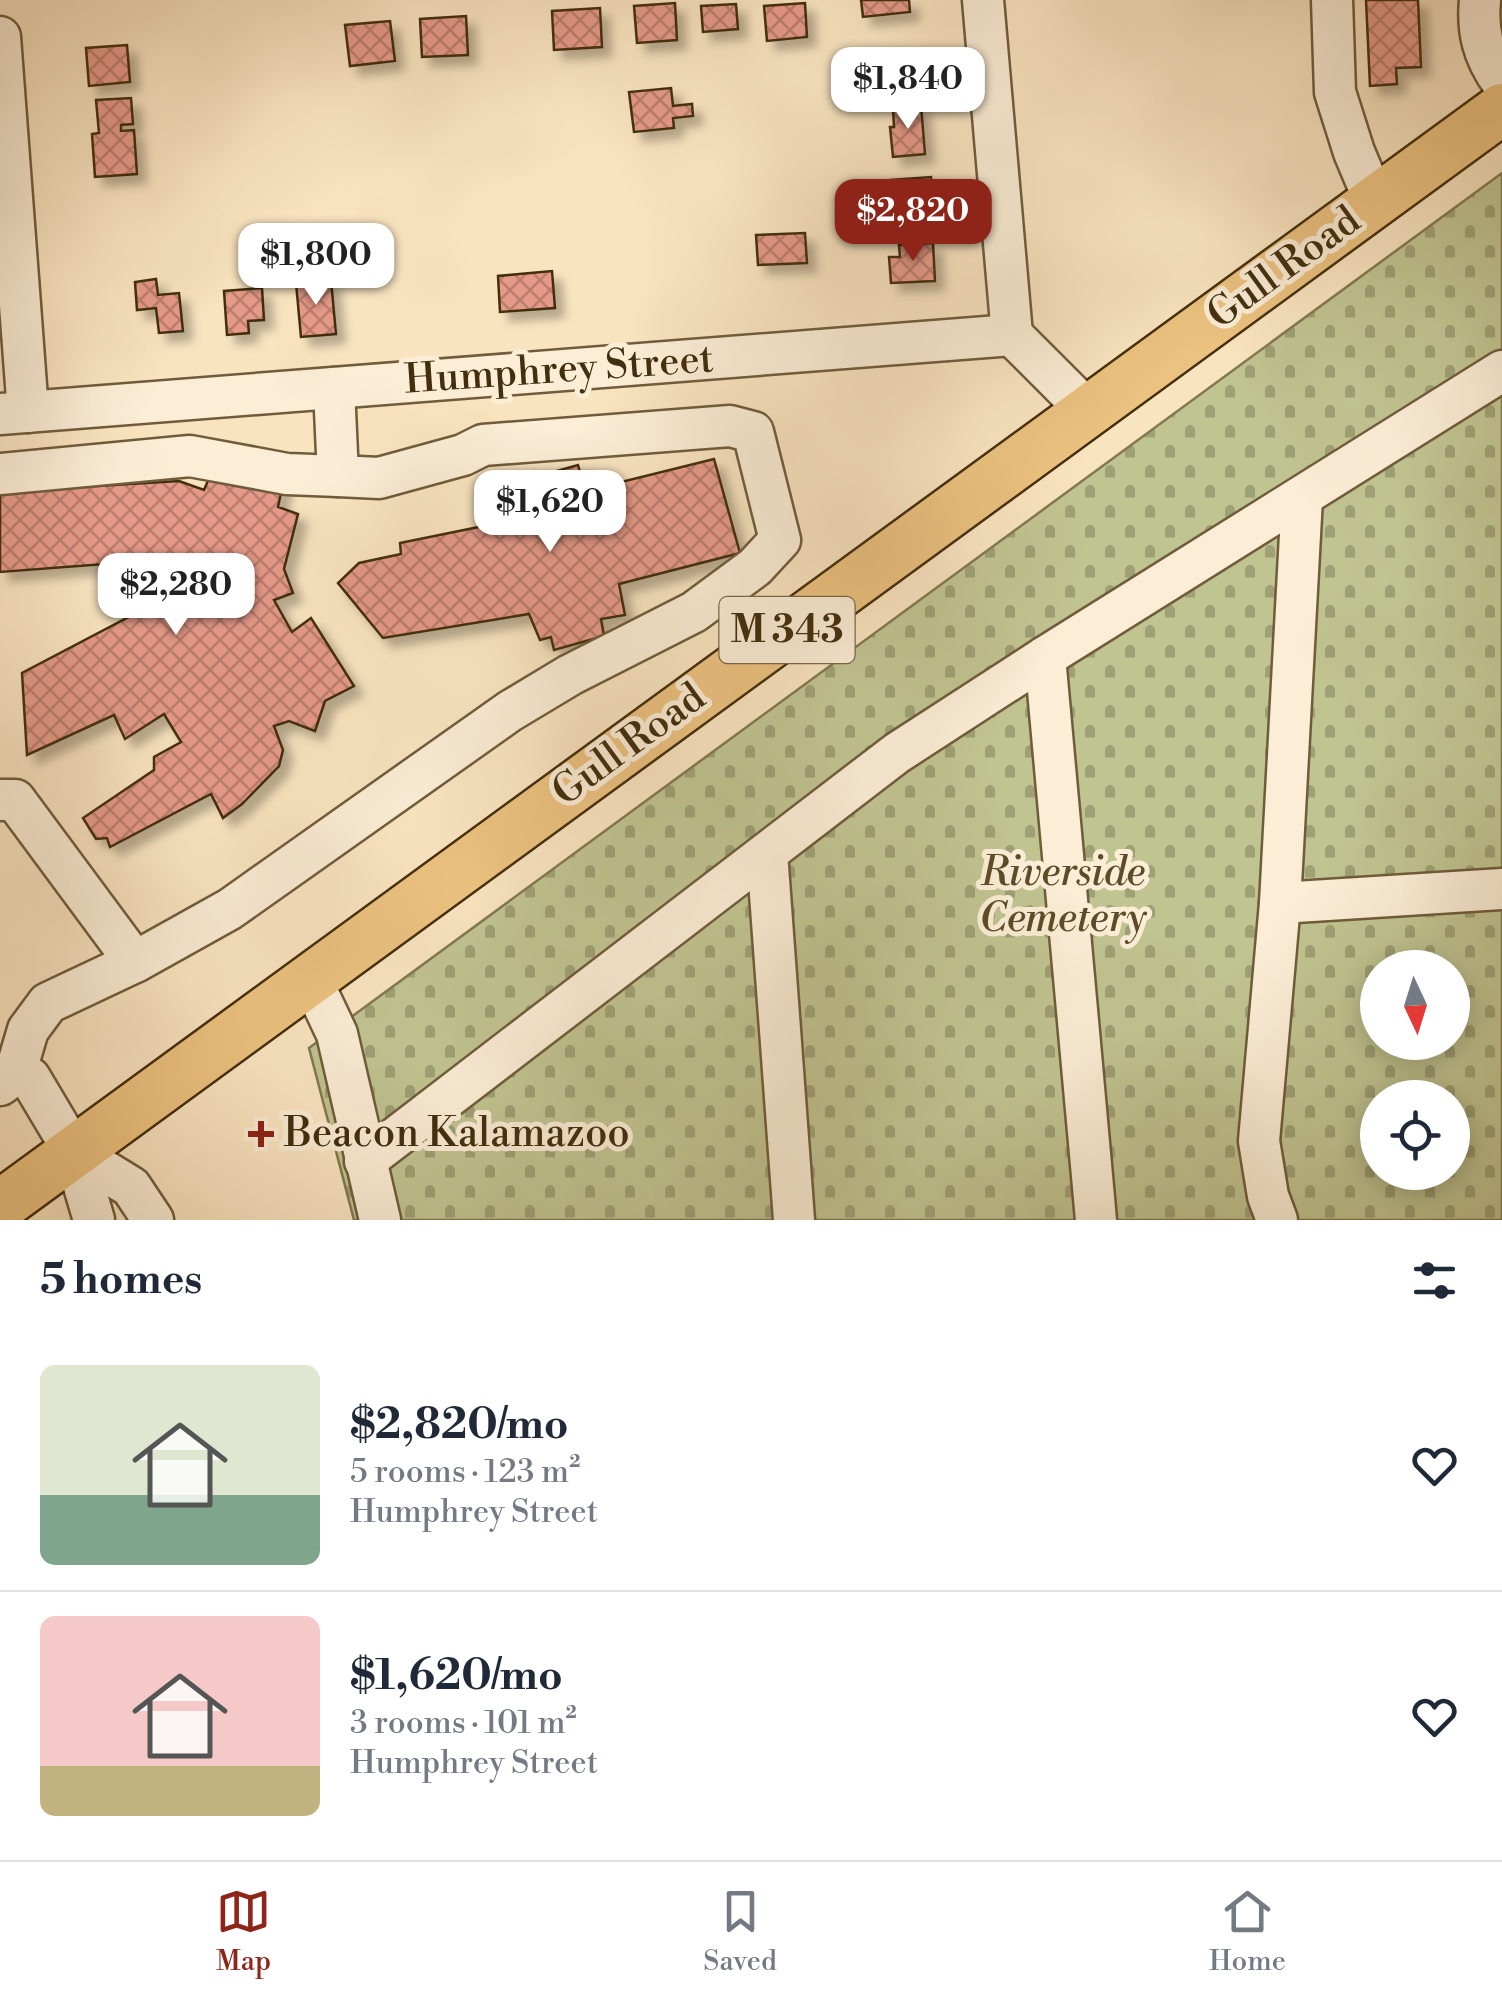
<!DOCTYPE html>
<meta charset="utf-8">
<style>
body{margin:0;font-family:"Libre Bodoni",serif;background:#f6f6f7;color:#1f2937;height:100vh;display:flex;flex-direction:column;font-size:38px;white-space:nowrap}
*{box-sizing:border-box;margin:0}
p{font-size:32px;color:#747a83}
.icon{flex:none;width:55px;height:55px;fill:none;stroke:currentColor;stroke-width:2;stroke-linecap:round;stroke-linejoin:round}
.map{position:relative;height:1220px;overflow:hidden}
.side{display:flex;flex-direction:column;background:#fff;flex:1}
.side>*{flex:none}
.needle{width:65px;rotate:176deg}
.buttons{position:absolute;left:1360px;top:950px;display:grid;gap:20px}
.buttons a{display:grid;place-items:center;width:110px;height:110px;border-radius:50%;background:#fff;box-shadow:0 5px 25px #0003;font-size:50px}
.price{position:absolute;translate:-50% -85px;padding:0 22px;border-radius:20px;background:#fff;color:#222;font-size:32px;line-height:65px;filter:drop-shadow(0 2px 5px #0008)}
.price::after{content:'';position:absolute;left:50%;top:60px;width:30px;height:22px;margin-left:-15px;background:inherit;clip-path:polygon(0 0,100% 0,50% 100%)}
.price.active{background:#8f2418;color:#fff}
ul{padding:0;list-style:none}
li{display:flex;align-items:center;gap:30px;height:250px;padding:0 40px}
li+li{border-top:2px solid #e0e1e3}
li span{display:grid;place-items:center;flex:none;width:280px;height:200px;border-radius:15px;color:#555}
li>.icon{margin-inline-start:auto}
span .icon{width:120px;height:120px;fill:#fffc;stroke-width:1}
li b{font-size:42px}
h2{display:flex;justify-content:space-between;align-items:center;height:120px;padding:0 40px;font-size:42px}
.dock{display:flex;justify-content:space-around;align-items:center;height:140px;border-top:2px solid #e0e1e3;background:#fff;font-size:28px;color:#747a83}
.dock a{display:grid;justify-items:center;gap:5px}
.dock .active{color:#8f2418}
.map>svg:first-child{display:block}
.cemetery{fill:url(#cemetery-stones);stroke:#82794f;stroke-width:2.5;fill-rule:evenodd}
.building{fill:url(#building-cross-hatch);stroke:#432e0d;stroke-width:2.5;filter:url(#shadow)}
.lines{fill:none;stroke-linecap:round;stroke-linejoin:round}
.minor-casing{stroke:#705c3a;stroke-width:45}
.major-casing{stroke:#432e0d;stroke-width:55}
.minor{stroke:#fbedd6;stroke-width:40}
.major{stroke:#ecc280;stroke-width:50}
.poi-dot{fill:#8f2418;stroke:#fbedd6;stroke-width:4}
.labels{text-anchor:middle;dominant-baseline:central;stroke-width:10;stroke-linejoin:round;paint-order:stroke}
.shield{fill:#fbedd6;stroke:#7a6749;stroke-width:2.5}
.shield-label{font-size:38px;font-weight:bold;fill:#432e0d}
.street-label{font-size:40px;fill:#432e0d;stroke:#fbedd6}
.park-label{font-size:40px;font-style:italic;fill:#5c4c27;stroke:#fbedd6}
.poi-label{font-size:40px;fill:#432e0d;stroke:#fbedd6;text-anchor:start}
</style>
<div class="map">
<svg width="1502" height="1220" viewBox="0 0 1502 1220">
<defs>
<pattern id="cemetery-stones" width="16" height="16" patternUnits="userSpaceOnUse" patternTransform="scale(2.5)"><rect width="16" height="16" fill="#c0c491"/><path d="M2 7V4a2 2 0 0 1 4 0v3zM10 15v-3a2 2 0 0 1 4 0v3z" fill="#9ea075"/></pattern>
<pattern id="building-cross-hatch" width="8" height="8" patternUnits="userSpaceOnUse" patternTransform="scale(2.5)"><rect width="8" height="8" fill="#e59988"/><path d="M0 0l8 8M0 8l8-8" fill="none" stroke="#bb7d6e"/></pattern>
<filter id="shadow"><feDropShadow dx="9" dy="9" stdDeviation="5" flood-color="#0004"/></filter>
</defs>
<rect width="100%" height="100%" fill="#f9e4c0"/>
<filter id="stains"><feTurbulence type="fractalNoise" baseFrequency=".002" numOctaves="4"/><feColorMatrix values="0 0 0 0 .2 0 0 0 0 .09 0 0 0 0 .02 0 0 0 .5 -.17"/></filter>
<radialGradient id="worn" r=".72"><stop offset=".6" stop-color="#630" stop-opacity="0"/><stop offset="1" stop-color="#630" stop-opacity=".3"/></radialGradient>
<!-- cemetery -->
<path class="cemetery" d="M1502 173V1220H354L309 1048ZM1378 968H1452V1042H1378ZM1378 1098H1452V1172H1378Z"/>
<!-- building -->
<g class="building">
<path d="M861 0H909L910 12 863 17Z"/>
<path d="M1366 0H1418L1421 67 1396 68 1397 84 1370 86Z"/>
<path d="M675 3 677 40 637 43 634 6Z"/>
<path d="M805 3 807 37 767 41 764 6Z"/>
<path d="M736 4 738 29 703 32 701 6Z"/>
<path d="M600 8 602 47 554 50 552 11Z"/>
<path d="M466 16 468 55 422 57 420 19Z"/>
<path d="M390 21 395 61 350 66 345 25Z"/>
<path d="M127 45 130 82 89 86 86 48Z"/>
<path d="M671 88 673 106 692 104 693 116 673 118 674 128 634 132 629 92Z"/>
<path d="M131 98 133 124 121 125V131L134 130 137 174 95 177 92 134 99 133 96 100Z"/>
<path d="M921 105 925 154 893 157 890 127H894L893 108Z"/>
<path d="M931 177 933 203H925L926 225 893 227 891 180Z"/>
<path d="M805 233 807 263 758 265 756 235Z"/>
<path d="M933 243 935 281 891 283 889 257H900L899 245Z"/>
<path d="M552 271 555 308 500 312 498 276Z"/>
<path d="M156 279 158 295 179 293 183 331 159 333 156 308 137 310 135 282Z"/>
<path d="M331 280 336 334 301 337 296 283Z"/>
<path d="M262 288 264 320 248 321 249 333 227 335 224 291Z"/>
<path d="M714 459 740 553 619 584 625 615 601 619 604 636 554 650 551 637 540 640 529 614 383 638 338 583 359 563 401 554 400 543 508 521 496 488 578 465 585 491Z"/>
<path d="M213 469 283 483 278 507 298 514 284 569 293 593 274 600 292 632 311 618 354 686 325 701 315 731 289 721 274 726 283 750 279 766 242 804 223 818 211 794 110 847 107 838 96 839 83 818 154 770V757L181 742 164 714 125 739 114 715 27 755 22 673 226 566 236 582 249 575 239 557 211 556 0 572V492L179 481 204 490Z"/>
</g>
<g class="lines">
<!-- minor casing -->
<g class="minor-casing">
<g id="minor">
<path d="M983 0 1012 335"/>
<path d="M1332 0 1335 92 1354 152 1375 202"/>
<path d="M1480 0C1477 31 1483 56 1502 82"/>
<path d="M0 37 28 412"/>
<path d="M0 414 1012 335 1087 410"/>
<path d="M0 474 190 456 287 474 338 476"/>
<path d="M1045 657 1096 1220"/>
<path d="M0 800H15L135 962"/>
<path d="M767 853 794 1220"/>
<path d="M1280 903 1502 889"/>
<path d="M311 979 337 1034 380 1220"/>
<path d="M15 1074 28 1030 48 1003 135 962 230 909 510 711 570 675 694 612 755 567 780 540 753 432 730 426 483 445 463 455 379 478 338 476 334 388"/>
<path d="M0 1085 15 1074 30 1078 74 1152 94 1220"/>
<path d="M74 1152 131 1187 153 1220"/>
<path d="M365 1161 897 753 1045 657 1502 371"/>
<path d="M1277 1220 1268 1196 1259 1141 1280 903 1302 498"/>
</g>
</g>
<!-- major casing -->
<g class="major-casing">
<path id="major" d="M0 1206 1502 109"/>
</g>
<!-- minor -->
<use href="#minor" class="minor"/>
<!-- major -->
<use href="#major" class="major"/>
</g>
<!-- markers -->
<path class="poi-dot" d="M256 1119h10v10h10v10h-10v10h-10v-10h-10v-10h10z"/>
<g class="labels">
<!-- shield labels -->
<rect class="shield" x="719.5" y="597" width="135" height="66" rx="8"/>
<g class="shield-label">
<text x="787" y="630">M 343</text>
</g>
<!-- street labels -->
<g class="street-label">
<text transform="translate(1284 268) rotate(-36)">Gull Road</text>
<text transform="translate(559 370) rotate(-4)">Humphrey Street</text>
<text transform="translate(629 745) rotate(-36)">Gull Road</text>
</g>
<!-- park labels -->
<g class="park-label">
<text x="1063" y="873">Riverside<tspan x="1063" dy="46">Cemetery</tspan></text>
</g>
<!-- poi labels -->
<g class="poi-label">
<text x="284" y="1134">Beacon Kalamazoo</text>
</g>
</g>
<rect width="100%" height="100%" filter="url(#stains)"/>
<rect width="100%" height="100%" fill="url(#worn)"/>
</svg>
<div class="buttons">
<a><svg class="needle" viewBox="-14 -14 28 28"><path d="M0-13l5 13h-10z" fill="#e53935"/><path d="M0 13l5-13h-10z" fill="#747a83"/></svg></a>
<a><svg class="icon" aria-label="locate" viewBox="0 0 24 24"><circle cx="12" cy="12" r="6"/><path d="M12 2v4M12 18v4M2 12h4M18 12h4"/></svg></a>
</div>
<b class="price" style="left:908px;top:132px">$1,840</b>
<b class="price active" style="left:913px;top:264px">$2,820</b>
<b class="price" style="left:316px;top:308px">$1,800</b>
<b class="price" style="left:550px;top:555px">$1,620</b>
<b class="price" style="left:176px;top:638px">$2,280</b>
</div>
<section class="side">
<h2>5 homes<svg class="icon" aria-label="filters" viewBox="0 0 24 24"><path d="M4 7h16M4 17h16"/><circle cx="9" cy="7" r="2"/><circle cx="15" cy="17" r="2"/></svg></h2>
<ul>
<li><span style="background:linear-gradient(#dfe7d0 65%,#7fa58c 0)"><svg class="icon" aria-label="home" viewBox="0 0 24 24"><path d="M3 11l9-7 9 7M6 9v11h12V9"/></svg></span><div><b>$2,820/mo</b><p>5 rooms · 123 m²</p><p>Humphrey Street</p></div><svg class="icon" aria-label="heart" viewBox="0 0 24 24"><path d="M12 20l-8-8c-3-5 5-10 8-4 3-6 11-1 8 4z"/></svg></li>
<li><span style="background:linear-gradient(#f6c9c9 75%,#c2b280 0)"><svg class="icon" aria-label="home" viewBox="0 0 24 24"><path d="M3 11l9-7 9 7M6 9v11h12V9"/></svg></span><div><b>$1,620/mo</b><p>3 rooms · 101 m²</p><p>Humphrey Street</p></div><svg class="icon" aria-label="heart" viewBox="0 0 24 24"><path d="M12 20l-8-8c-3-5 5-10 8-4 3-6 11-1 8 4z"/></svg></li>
</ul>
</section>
<nav class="dock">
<a class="active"><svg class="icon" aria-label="map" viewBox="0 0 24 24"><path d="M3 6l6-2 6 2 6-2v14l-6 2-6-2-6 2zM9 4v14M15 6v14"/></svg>Map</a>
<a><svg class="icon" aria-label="saved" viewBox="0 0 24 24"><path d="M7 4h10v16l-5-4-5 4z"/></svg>Saved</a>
<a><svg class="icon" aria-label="home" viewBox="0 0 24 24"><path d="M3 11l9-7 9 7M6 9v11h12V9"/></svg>Home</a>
</nav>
